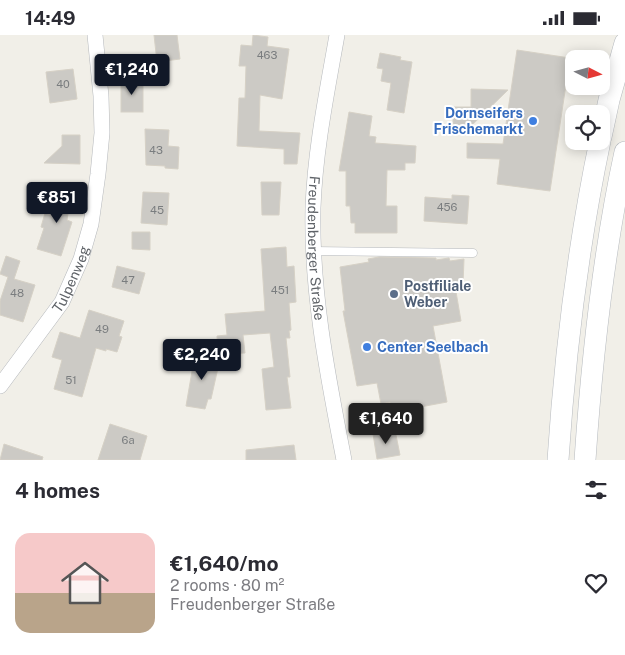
<!DOCTYPE html>
<meta charset="utf-8">
<style>
body{margin:0;font-family:"Public Sans",sans-serif;background:#f2f2f3;color:#2b2b33;height:100vh;display:flex;flex-direction:column;font-size:19px;white-space:nowrap}
*{box-sizing:border-box;margin:0}
p{font-size:16px;color:#7c7c81}
.icon{flex:none;width:28px;height:28px;fill:none;stroke:currentColor;stroke-width:2;stroke-linecap:round;stroke-linejoin:round}
.map{position:relative;height:425px;overflow:hidden}
.drawer{display:flex;flex-direction:column;background:#fff;flex:1}
.drawer>*{flex:none}
.needle{width:32px;rotate:96deg}
.controls{position:absolute;left:565px;top:15px;display:grid;gap:10px}
.controls a{display:grid;place-items:center;width:45px;height:45px;border-radius:10px;background:#fff;box-shadow:0 2px 12px #0003;font-size:25px}
.price{position:absolute;translate:-50% -42px;padding:0 11px;border-radius:5px;background:#111827;color:#fff;font-size:16px;line-height:32px;filter:drop-shadow(0 1px 2px #0008)}
.price::after{content:'';position:absolute;left:50%;top:30px;width:15px;height:11px;margin-left:-8px;background:inherit;clip-path:polygon(0 0,100% 0,50% 100%)}
.price.on{background:#222;color:#fff}
ul{padding:0;list-style:none}
li{display:flex;align-items:center;gap:15px;height:125px;padding:0 15px}
li+li{border-top:1px solid #e1e1e2}
li span{display:grid;place-items:center;flex:none;width:140px;height:100px;border-radius:15px;color:#555}
li>.icon{margin-inline-start:auto}
span .icon{width:60px;height:60px;fill:#fffc;stroke-width:1}
li b{font-size:21px}
h2{display:flex;justify-content:space-between;align-items:center;height:60px;padding:0 15px;font-size:21px}
.status{display:flex;justify-content:space-between;align-items:center;height:35px;padding:0 25px;background:#fff;direction:ltr}
.status svg{height:14px;fill:currentColor}
.map>svg:first-child{display:block}
.building{fill:#cccac5;stroke:#d6d1c6}
.lines{fill:none;stroke-linecap:round;stroke-linejoin:round}
.service-casing{stroke:#b5b8bc;stroke-width:9}
.minor-casing{stroke:#b5b8bc;stroke-width:16}
.secondary-casing{stroke:#b6babf;stroke-width:22}
.service{stroke:#fff;stroke-width:8}
.minor{stroke:#fff;stroke-width:15}
.secondary{stroke:#fff;stroke-width:21}
.shop-dot{fill:#3f7fe0;stroke:#fff;stroke-width:2}
.service-dot{fill:#5c6f8a;stroke:#fff;stroke-width:2}
.labels{text-anchor:middle;dominant-baseline:central;stroke-width:4;stroke-linejoin:round;paint-order:stroke}
.number-label{font-size:11px;fill:#7a7d7f}
.shop-label{font-size:14px;font-weight:bold;fill:#366cbe;stroke:#fff;text-anchor:end}
.street-label{font-size:14px;fill:#5f6368;stroke:#fff}
.service-label{font-size:14px;font-weight:bold;fill:#4e5e75;stroke:#fff;text-anchor:start}
</style>
<div class="status"><b>14:49</b><svg viewBox="0 0 49 12"><path d="M0 12V9h3v3zM5 12V6h3v6zM10 12V3h3v9zM15 12V0h3v12zM26 1h20v11H26zM47 4h2v5h-2z"/></svg></div>
<div class="map">
<svg width="625" height="425" viewBox="0 0 625 425">
<rect width="100%" height="100%" fill="#f1efe8"/>
<!-- building -->
<g class="building">
<path d="M154 0H177L180 24 157 27Z"/>
<path d="M253 0 268 2 267 11 289 14 282 64 260 60 259 96 300 98 297 129H284V114L237 111 239 63H245L246 31H239L241 10 252 11Z"/>
<path d="M517 15 570 23 550 156 497 149 500 124 467 123V108L503 109Z"/>
<path d="M380 18 401 22 400 25 412 27 404 78 387 75 391 48 381 46 383 34 377 33Z"/>
<path d="M73 34 77 64 50 68 46 37Z"/>
<rect x="121" y="45" width="22" height="32"/>
<path d="M471 54 508 55 470 92V91H453V72H471Z"/>
<path d="M349 77 372 81 369 101 376 102 375 108 416 111 415 128H405V135H387L386 171H397V198H355V188H351L350 171H346V136H339Z"/>
<path d="M145 94 169 95 168 111 179 112 178 134 165 133V131L146 130Z"/>
<path d="M62 100H80V129L44 128 62 111Z"/>
<path d="M261 147H281L279 180H262Z"/>
<path d="M56 152 72 153 67 185 72 187 61 221 37 214 44 193 41 192 45 178 53 181Z"/>
<path d="M143 157 169 158 167 190 141 188Z"/>
<path d="M452 160 469 161 467 189 424 186 425 162 452 164Z"/>
<path d="M132 197H150V215L132 214Z"/>
<path d="M286 212 287 232 294 231 296 267 289 268 291 295 289 296 290 303H286L290 342H287L291 373 266 375 262 334 274 332 270 298 243 300 245 318 218 319 217 301 227 300 225 279 265 276 261 214Z"/>
<path d="M6 221 20 226 14 244 35 250 23 287 0 280V266L8 242 0 239Z"/>
<path d="M379 222 436 223V225L449 223 450 226 464 224 463 249 455 251 461 286 433 291 447 367 404 375 405 390 391 391 390 367 381 369 377 348 357 351 343 276H345L340 232 369 227 368 224Z"/>
<path d="M117 231 145 238 139 259 112 252Z"/>
<path d="M89 275 124 286 119 301 122 302 117 317 106 314V316L96 313 82 362 54 354 62 325 52 322 60 297 80 303Z"/>
<path d="M195 319 220 324 211 364H208L205 374 186 371Z"/>
<path d="M110 389 147 401 140 425H98Z"/>
<path d="M395 395 400 420 377 424 373 399Z"/>
<path d="M4 409 43 422 42 425H0Z"/>
<path d="M294 410 296 425H246V415Z"/>
</g>
<g class="lines">
<!-- service casing -->
<g class="service-casing">
<path id="service" d="M313 216 473 218"/>
</g>
<!-- minor casing -->
<g class="minor-casing">
<g id="minor">
<path id="s1" d="M337 0C327 57 315 115 313 173 311 258 328 342 344 425"/>
<path id="s2" d="M0 351 62 267 81 224 91 189 98 139 102 98 101 61 95 0"/>
</g>
</g>
<!-- secondary casing -->
<g class="secondary-casing">
<g id="secondary">
<path d="M601 102 609 65 625 8"/>
<path d="M558 425C565 318 578 211 600 106"/>
<path d="M585 425C592 322 603 218 625 117"/>
</g>
</g>
<!-- service -->
<use href="#service" class="service"/>
<!-- minor -->
<use href="#minor" class="minor"/>
<!-- secondary -->
<use href="#secondary" class="secondary"/>
</g>
<!-- markers -->
<g class="shop-dot">
<circle cx="533" cy="86" r="5"/>
<circle cx="367" cy="312" r="5"/>
</g>
<circle class="service-dot" cx="394" cy="259" r="5"/>
<g class="labels">
<!-- number labels -->
<g class="number-label">
<text x="267" y="20">463</text>
<text x="63" y="49">40</text>
<text x="156" y="115">43</text>
<text x="447" y="172">456</text>
<text x="157" y="175">45</text>
<text x="128" y="245">47</text>
<text x="280" y="255">451</text>
<text x="17" y="258">48</text>
<text x="102" y="294">49</text>
<text x="71" y="345">51</text>
<text x="128" y="405">6a</text>
</g>
<!-- shop labels -->
<g class="shop-label">
<text x="523" y="78">Dornseifers<tspan x="523" dy="16">Frischemarkt</tspan></text>
<text x="377" y="312" text-anchor="start">Center Seelbach</text>
</g>
<!-- street labels -->
<g class="street-label">
<text stroke="none"><textPath href="#s1" startOffset="215">Freudenberger Straße</textPath></text>
<text stroke="none"><textPath href="#s2" startOffset="129">Tulpenweg</textPath></text>
</g>
<!-- service labels -->
<g class="service-label">
<text x="404" y="251">Postfiliale<tspan x="404" dy="16">Weber</tspan></text>
</g>
</g>
</svg>
<div class="controls">
<a><svg class="needle" viewBox="-14 -14 28 28"><path d="M0-13l5 13h-10z" fill="#e53935"/><path d="M0 13l5-13h-10z" fill="#7c7c81"/></svg></a>
<a><svg class="icon" aria-label="locate" viewBox="0 0 24 24"><circle cx="12" cy="12" r="6"/><path d="M12 2v4M12 18v4M2 12h4M18 12h4"/></svg></a>
</div>
<b class="price" style="left:132px;top:61px">€1,240</b>
<b class="price" style="left:57px;top:189px">€851</b>
<b class="price" style="left:202px;top:346px">€2,240</b>
<b class="price on" style="left:386px;top:410px">€1,640</b>
</div>
<section class="drawer">
<h2>4 homes<svg class="icon" aria-label="filters" viewBox="0 0 24 24"><path d="M4 7h16M4 17h16"/><circle cx="9" cy="7" r="2"/><circle cx="15" cy="17" r="2"/></svg></h2>
<ul>
<li><span style="background:linear-gradient(#f6c9c9 60%,#b9a48a 0)"><svg class="icon" aria-label="home" viewBox="0 0 24 24"><path d="M3 11l9-7 9 7M6 9v11h12V9"/></svg></span><div><b>€1,640/mo</b><p>2 rooms · 80 m²</p><p>Freudenberger Straße</p></div><svg class="icon" aria-label="heart" viewBox="0 0 24 24"><path d="M12 20l-8-8c-3-5 5-10 8-4 3-6 11-1 8 4z"/></svg></li>
</ul>
</section>
